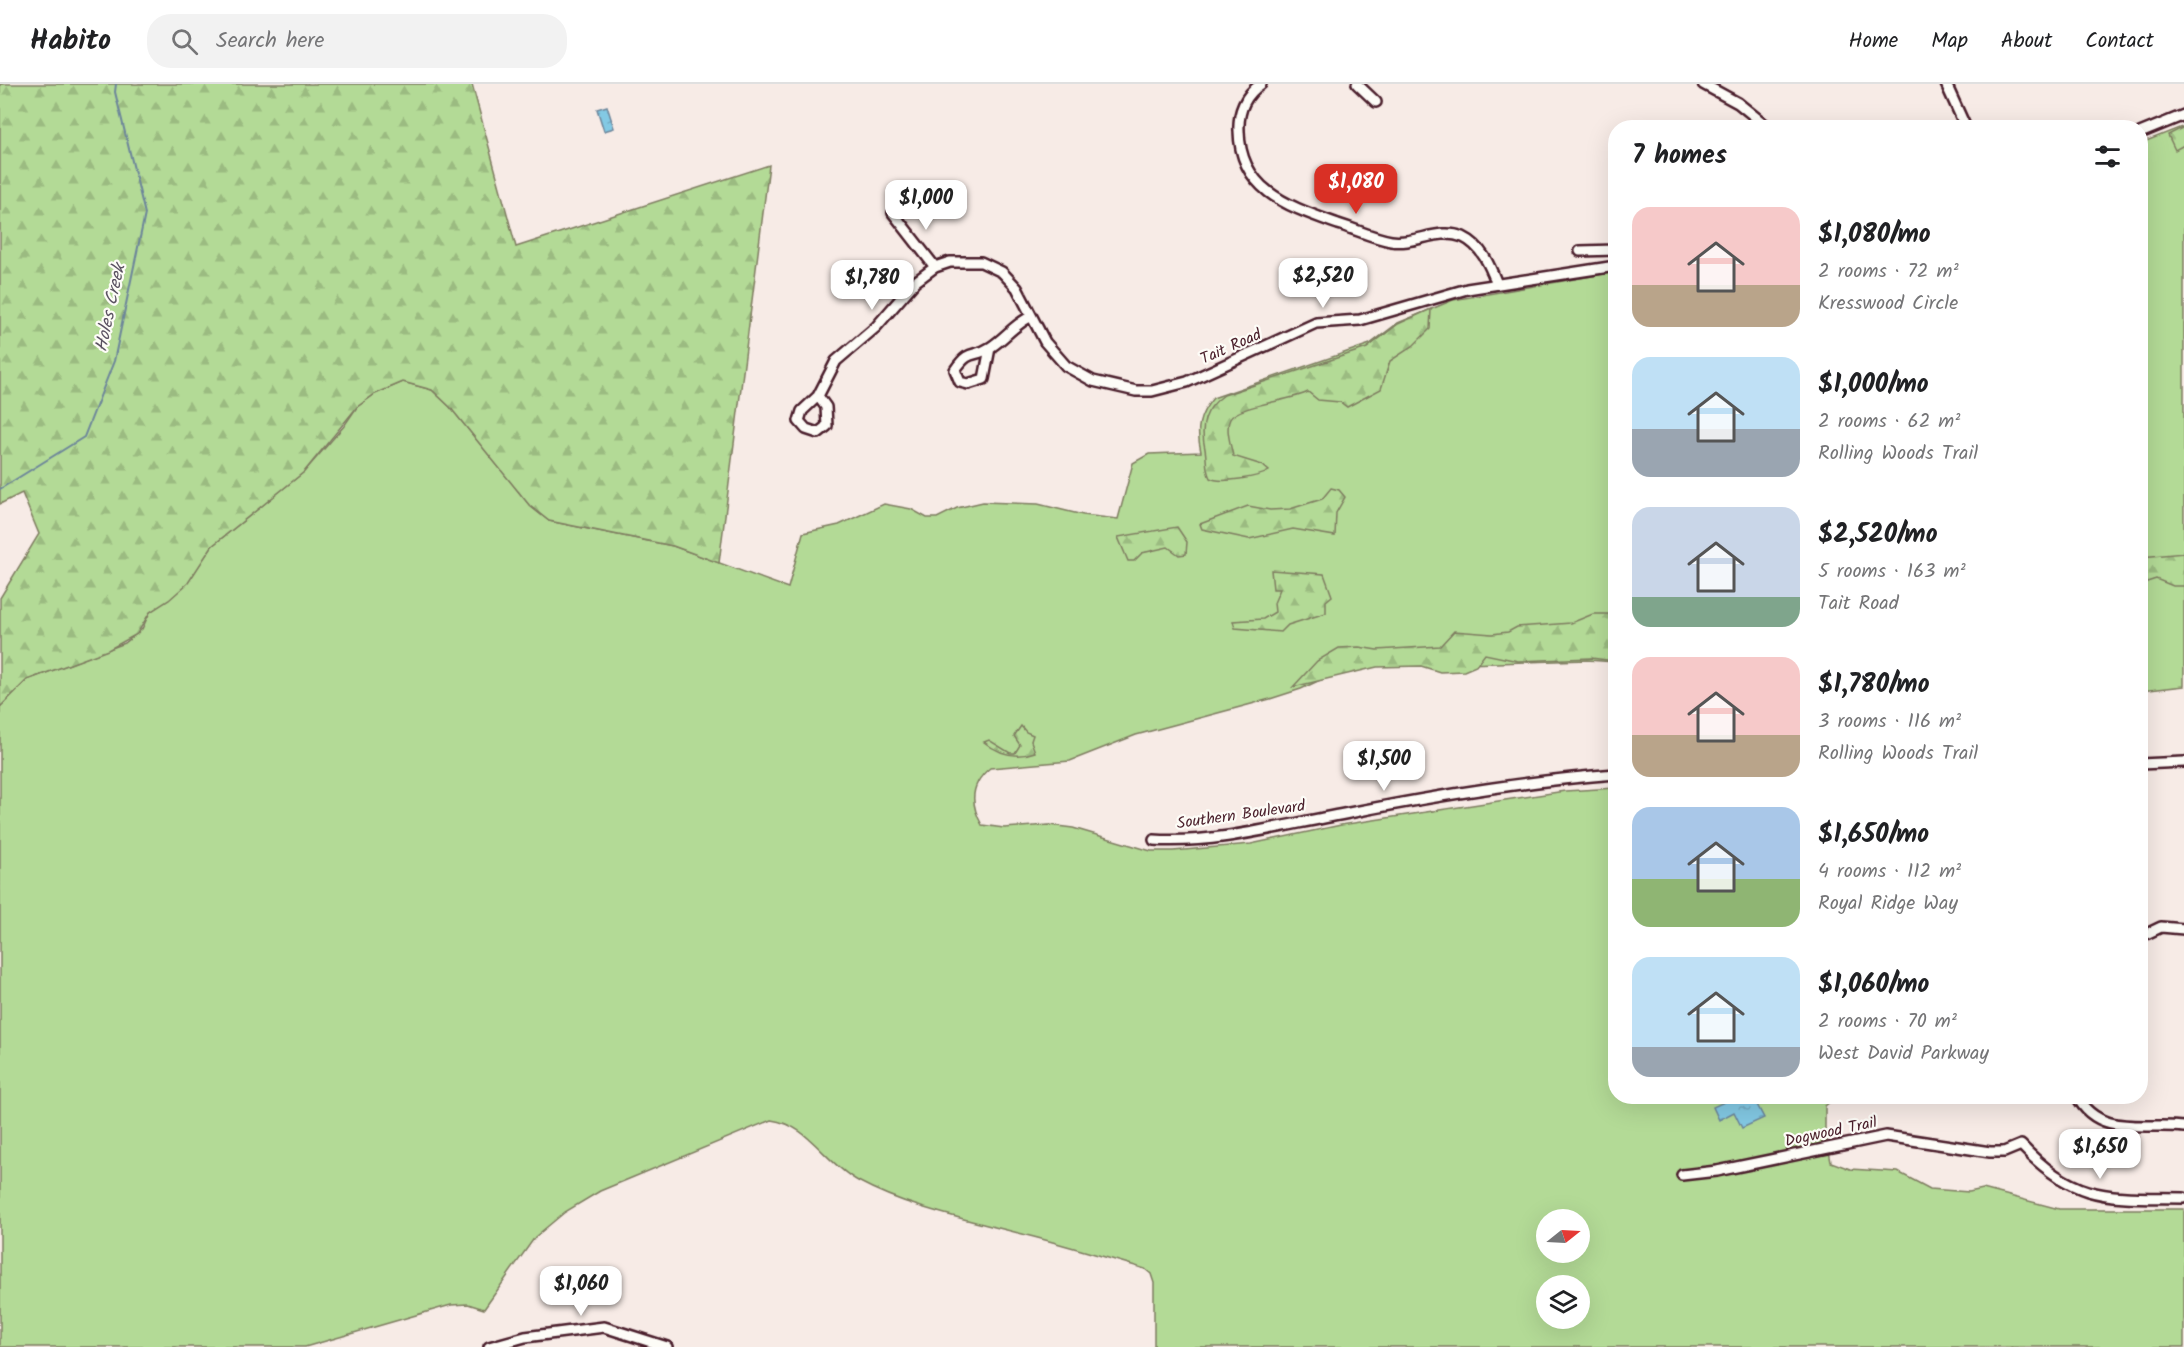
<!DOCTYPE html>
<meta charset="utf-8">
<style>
body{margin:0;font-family:Kalam,sans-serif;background:#f2f2f2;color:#202124;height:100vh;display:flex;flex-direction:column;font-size:22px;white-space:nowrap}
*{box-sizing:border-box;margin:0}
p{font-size:20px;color:#757577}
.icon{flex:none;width:33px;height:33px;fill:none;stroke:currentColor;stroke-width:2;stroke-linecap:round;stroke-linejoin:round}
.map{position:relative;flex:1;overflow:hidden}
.side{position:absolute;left:1608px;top:36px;width:540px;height:984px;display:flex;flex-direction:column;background:#fff;border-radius:24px;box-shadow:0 6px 24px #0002}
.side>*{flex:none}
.needle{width:39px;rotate:72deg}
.tools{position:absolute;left:1536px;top:1125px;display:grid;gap:12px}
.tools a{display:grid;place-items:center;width:54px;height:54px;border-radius:50%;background:#fff;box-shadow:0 6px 24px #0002;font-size:30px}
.price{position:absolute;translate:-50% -51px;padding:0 14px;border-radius:12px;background:#fff;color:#222;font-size:20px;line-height:39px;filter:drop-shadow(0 2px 3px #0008)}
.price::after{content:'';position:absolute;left:50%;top:36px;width:18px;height:14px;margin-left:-9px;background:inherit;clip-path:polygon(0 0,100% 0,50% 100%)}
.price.selected{background:#d93025;color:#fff}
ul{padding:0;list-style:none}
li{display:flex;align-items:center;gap:18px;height:150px;padding:0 24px}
li span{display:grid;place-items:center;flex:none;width:168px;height:120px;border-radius:18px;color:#555}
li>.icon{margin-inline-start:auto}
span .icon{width:72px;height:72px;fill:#fffc;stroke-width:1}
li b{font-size:26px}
h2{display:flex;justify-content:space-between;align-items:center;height:72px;padding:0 24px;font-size:26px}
header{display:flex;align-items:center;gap:36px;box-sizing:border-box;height:84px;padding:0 30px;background:#fff;border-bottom:2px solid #e0e0e0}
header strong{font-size:28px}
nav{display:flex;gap:33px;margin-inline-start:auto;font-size:21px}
.search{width:420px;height:54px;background:#f2f2f2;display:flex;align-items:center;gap:15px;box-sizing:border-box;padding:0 21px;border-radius:24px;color:#757577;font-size:22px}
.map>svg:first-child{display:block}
.green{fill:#b3da96;stroke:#7e7c60;stroke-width:1.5;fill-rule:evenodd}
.forest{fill:url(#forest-firs);stroke:#7e7c60;stroke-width:1.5}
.water{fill:url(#water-ripples);stroke:#6c859a;stroke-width:1.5}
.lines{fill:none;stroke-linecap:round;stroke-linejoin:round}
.stream{stroke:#6c859a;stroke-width:2}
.minor-casing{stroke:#4a1f2b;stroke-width:14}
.minor{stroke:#fdfcf7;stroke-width:9}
.labels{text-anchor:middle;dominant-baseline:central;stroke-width:4.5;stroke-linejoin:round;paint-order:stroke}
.street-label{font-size:16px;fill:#4a1f2b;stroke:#fdfcf7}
.water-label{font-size:18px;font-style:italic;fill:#5b5262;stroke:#fdfcf7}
</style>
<header>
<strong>Habito</strong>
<div class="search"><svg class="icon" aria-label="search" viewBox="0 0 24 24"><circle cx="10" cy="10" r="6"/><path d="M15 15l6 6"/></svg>Search here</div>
<nav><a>Home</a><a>Map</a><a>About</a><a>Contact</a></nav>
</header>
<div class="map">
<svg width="2184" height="1263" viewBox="0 0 2184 1263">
<defs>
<pattern id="forest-firs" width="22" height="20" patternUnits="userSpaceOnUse" patternTransform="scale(1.5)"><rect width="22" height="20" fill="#b3da96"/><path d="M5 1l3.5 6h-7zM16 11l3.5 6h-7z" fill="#9bbb81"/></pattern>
<pattern id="water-ripples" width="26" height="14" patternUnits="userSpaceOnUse" patternTransform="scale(1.5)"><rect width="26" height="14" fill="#83c9e4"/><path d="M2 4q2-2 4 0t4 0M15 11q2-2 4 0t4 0" fill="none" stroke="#73acc4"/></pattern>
</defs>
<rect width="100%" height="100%" fill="#f7ebe6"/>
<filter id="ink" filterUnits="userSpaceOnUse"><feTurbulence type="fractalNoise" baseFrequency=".0167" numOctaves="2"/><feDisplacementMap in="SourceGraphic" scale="12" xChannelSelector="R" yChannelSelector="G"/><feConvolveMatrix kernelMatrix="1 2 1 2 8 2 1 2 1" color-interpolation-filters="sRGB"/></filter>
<g filter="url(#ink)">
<!-- green -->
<g class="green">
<path d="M2184 42V602L2141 607V59Z"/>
<path d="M1615 188V578L1587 576 1467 580 1395 574 1333 590 1301 605 1270 615 1136 651 1070 677 990 684C970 700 970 720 982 741L1004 744 1049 741 1073 744 1151 767H1173L1251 760 1341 741 1565 707 1615 704 1616 1012 1836 1013 1825 1022V1046L1831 1078 1850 1085 1898 1088 1930 1105 1969 1108 1983 1105 2059 1125H2184V1263H1154V1199L1151 1190 1145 1185C1105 1173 1066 1161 1026 1151 970 1136 910 1125 858 1097 824 1078 809 1041 771 1036L600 1107 565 1128 535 1153 484 1225 468 1220 451 1221 305 1263H0V623L27 596 125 559 142 545 150 528 187 499 212 462 304 388 344 342 357 323 375 310 403 298 432 306 450 323 530 422 549 437 673 462 788 504 803 449 839 441 884 420 911 425 927 434H937L957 424 983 418 1038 420 1083 431 1118 435 1133 379 1149 370 1201 368C1196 346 1198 332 1213 314L1370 260 1398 239 1453 216ZM1546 1136H1580V1168H1546ZM1546 1202H1580V1234H1546Z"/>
</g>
<!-- forest -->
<g class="forest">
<path d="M0 0H472L516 163 769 81 719 479 673 462 549 437 530 422 450 323 432 306 403 298 375 310 357 323 304 388 212 462 188 499 169 516 150 528 137 550 108 566 27 596 0 623V514L39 450 22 409 0 420Z"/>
<path d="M2184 43V61L2175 66 2168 51Z"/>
<path d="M1431 225 1430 245 1413 262 1390 277 1381 305 1347 323 1340 318 1318 316 1308 308C1291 317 1238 321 1230 335 1225 344 1231 362 1233 372L1262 381 1269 387C1260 393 1220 400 1210 394 1205 385 1207 375 1205 365 1200 342 1204 325 1224 311L1367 264 1398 240Z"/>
<path d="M1331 404 1339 406 1345 413 1336 429 1335 452 1293 445 1249 455 1202 445 1200 440 1248 422 1270 426 1290 425 1322 415Z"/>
<path d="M1177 443 1187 458 1186 470 1179 471 1168 463 1142 469 1134 477H1128L1118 453Z"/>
<path d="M2184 469V502H2173L2156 495 2141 500V473Z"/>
<path d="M1271 486 1324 490 1332 512 1326 517V529L1288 541 1281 548 1235 544 1233 537 1263 535 1275 528 1274 519 1280 505H1273Z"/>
<path d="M1593 530H1615V577L1591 574 1518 577 1485 570 1476 582 1464 587 1440 588 1421 582 1377 583 1293 603 1317 577 1339 564 1359 563 1377 566 1440 562 1454 547 1492 550 1508 548 1517 543 1571 539Z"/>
<path d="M1021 642 1026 648 1033 651 1031 657 1035 668C1016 675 1000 671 984 658L989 656 1010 669H1015L1020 661 1014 652Z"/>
</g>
<!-- water -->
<g class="water">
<path d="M607 22 614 44 604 47 597 25Z"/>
<path d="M1735 1013H1753L1764 1034 1742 1044 1734 1028 1719 1036 1713 1023Z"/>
</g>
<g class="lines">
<!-- stream -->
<path class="stream" d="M0 405 84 353 114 277 145 130 115 8 116 0"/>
<!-- minor casing -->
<g class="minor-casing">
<g id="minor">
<path d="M1261 0C1245 11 1238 28 1239 47 1240 108 1291 123 1338 140 1355 145 1373 154 1391 157 1416 161 1438 143 1463 153 1482 162 1490 182 1497 200"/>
<path d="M1357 0 1376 18"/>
<path d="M1703 0 1738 19 1769 44"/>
<path d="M1946 0 1966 44"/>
<path d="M2140 49 2184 31"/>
<path d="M893 129 935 183"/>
<path d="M1580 167 1616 166"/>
<path d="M990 264 984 295 968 300 960 298 955 286C971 263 973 275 991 263 1005 254 1014 241 1030 233"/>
<path d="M818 312 826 323 827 342 818 349 806 345 799 337 802 327 818 312 836 277 876 243 915 198 935 183 950 178H981L1002 188 1017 204 1045 258 1066 282 1093 297 1136 307H1152L1187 298 1316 239 1360 236 1467 205 1616 182"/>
<path d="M2140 680 2184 678"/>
<path d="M1154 756C1217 760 1283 741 1344 730 1434 712 1524 697 1616 690"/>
<path d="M2140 853 2161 843 2184 845"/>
<path d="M2077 1012C2098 1054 2148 1038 2184 1043"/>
<path d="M1682 1091 1717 1087 1886 1052 1990 1068H2004L2021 1061C2075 1119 2110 1113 2184 1114"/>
<path d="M489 1263 525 1253 604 1243 667 1263"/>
</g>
</g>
<!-- minor -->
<use href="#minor" class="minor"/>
</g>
</g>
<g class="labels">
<!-- street labels -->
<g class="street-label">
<text transform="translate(1231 263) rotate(-24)">Tait Road</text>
<text transform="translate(1241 731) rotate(-8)">Southern Boulevard</text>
<text transform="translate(1831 1048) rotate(-12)">Dogwood Trail</text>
</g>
<!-- water labels -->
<g class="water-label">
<text transform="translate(111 224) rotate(-78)">Holes Creek</text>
</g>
</g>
</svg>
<div class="tools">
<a><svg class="needle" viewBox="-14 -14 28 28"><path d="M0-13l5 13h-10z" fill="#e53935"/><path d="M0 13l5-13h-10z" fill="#757577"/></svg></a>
<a><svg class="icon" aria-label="layers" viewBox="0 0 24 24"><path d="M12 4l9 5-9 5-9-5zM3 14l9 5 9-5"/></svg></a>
</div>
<b class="price selected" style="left:1356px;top:131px">$1,080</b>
<b class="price" style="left:926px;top:147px">$1,000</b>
<b class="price" style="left:1323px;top:225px">$2,520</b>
<b class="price" style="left:872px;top:227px">$1,780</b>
<b class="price" style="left:1384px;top:708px">$1,500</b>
<b class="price" style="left:2100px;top:1096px">$1,650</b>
<b class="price" style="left:581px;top:1233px">$1,060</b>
<section class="side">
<h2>7 homes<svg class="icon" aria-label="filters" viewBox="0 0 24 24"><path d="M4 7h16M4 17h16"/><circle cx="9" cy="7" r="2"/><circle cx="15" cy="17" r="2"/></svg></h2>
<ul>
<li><span style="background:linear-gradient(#f6c9c9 65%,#b9a48a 0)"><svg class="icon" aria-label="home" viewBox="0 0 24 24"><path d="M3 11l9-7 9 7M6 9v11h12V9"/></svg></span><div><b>$1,080/mo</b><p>2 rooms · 72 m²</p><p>Kresswood Circle</p></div></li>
<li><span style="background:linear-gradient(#bfe0f5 60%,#9aa5b1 0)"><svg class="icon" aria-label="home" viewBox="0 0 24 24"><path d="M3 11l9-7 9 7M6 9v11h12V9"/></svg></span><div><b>$1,000/mo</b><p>2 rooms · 62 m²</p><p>Rolling Woods Trail</p></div></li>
<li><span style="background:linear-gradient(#c9d6e8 75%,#7fa58c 0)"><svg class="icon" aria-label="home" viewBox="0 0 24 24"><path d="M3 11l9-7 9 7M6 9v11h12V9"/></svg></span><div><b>$2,520/mo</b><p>5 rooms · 163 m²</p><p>Tait Road</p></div></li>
<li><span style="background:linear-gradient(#f6c9c9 65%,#b9a48a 0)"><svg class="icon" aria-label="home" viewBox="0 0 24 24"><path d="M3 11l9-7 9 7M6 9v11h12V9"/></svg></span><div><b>$1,780/mo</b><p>3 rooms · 116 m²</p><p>Rolling Woods Trail</p></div></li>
<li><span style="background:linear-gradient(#a9c7e8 60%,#8fb573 0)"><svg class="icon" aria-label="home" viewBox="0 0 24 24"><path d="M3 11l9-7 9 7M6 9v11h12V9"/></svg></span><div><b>$1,650/mo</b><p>4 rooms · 112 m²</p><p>Royal Ridge Way</p></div></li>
<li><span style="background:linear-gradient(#bfe0f5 75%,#9aa5b1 0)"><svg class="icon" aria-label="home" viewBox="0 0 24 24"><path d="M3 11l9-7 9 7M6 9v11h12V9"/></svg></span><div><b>$1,060/mo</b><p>2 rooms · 70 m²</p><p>West David Parkway</p></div></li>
</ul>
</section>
</div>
